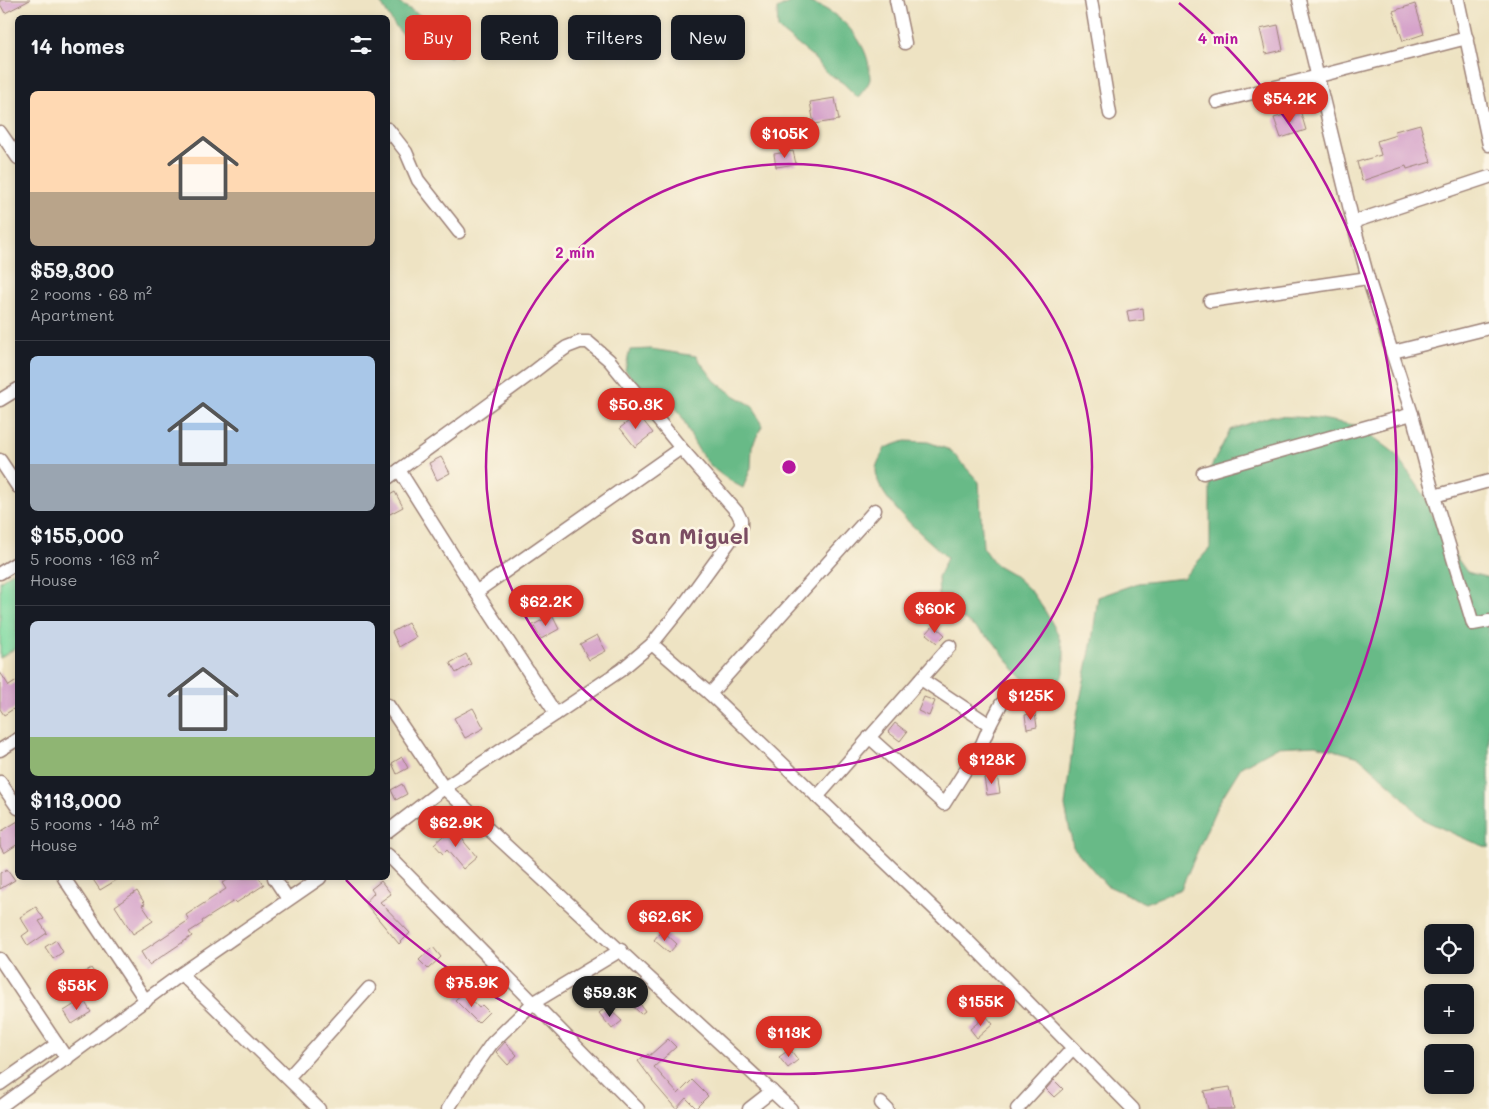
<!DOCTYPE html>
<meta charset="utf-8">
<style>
body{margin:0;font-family:Mali,sans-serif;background:#20242c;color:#f1f3f6;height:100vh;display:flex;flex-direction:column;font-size:19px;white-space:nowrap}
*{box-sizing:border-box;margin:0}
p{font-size:16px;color:#9ea1a6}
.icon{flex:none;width:28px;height:28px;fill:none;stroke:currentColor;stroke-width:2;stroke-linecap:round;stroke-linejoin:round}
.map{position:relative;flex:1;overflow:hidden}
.side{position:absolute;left:15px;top:15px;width:375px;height:865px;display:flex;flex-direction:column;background:#171b24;border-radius:8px;box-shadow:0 2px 8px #0003}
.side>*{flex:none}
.banner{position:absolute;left:405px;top:15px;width:475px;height:45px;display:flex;gap:10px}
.buttons{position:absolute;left:1424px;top:924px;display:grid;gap:10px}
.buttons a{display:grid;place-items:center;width:50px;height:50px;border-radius:8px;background:#171b24;box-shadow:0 2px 8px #0003;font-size:25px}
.price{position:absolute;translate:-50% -42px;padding:0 11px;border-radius:18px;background:#d93025;color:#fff;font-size:16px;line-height:32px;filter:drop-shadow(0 1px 2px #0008)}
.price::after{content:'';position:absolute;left:50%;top:30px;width:15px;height:11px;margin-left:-8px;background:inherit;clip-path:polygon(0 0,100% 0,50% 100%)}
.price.on{background:#222;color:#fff}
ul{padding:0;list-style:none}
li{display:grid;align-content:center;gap:10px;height:265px;padding:0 15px}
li+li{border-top:1px solid #363941}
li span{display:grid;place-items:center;height:155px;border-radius:8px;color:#555}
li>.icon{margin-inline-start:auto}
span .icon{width:90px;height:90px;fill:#fffc;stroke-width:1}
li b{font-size:21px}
h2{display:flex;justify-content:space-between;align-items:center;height:60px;padding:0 15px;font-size:21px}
.chip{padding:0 18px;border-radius:8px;background:#171b24;box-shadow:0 2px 8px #0003;font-size:18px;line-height:45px}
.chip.on{background:#d93025;color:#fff}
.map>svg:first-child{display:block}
.green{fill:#7fdaa1;stroke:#647c66}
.forest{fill:#67ba87;stroke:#586c59}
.building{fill:#d5a3ca}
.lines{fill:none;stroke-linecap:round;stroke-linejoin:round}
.minor-casing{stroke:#9c8177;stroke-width:15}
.minor{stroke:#fff;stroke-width:12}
.ring{fill:none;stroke:#b5179e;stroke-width:2.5}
.labels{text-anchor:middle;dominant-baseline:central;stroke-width:5;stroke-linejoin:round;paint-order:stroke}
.district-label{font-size:22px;font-weight:bold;fill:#7b4d63;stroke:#fcf5e5}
.centre{fill:#b5179e;stroke:#fcf5e5;stroke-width:2.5}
.ring-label{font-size:15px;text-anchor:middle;font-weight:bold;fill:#b5179e;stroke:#fcf5e5;stroke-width:5;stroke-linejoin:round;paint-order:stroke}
</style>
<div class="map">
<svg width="1489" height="1109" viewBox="0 0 1489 1109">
<rect width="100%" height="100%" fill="#fcf5e5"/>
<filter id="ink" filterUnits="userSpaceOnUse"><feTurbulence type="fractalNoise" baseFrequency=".02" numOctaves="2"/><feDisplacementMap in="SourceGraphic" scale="10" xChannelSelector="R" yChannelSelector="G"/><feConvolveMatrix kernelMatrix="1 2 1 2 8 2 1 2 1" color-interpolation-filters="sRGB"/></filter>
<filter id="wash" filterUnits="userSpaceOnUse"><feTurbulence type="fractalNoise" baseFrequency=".0096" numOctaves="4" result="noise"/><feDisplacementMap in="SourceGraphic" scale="20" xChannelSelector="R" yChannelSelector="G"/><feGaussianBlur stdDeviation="1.12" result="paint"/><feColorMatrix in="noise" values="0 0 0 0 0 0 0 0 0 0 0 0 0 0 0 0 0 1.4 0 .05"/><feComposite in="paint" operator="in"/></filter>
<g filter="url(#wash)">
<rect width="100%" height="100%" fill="#eee3c3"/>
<!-- green -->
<path class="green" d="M17 569V647L0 658V581Z"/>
<!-- forest -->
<g class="forest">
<path d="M378 0H394L435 24 453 37 451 57C430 50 410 45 396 27 389 18 385 8 378 0Z"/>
<path d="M794 0C827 0 865 34 869 67 869 70 870 75 870 79 869 85 861 93 858 98L843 83 826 72 812 56 778 29 777 9Z"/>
<path d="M651 349 696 356 715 381 732 394 753 406 762 426 752 446 751 468 743 488C722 477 707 466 695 444 688 432 684 417 675 407 665 396 650 393 639 384 634 380 629 375 625 370L630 350Z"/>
<path d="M1271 416 1316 418 1359 426 1396 454 1424 495 1441 536 1467 572 1489 578V848L1463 838 1424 820 1394 788 1359 757 1316 745 1277 747 1241 767 1218 804 1181 889 1145 903 1106 885 1073 847 1065 806 1075 725 1092 641 1098 597 1138 583 1183 578 1210 548V469L1230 430Z"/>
<path d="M905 441 928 442 950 450 979 482 983 547 995 564 1014 575 1032 592 1045 611 1056 630 1064 650V673L1054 690 1033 687 1018 674 992 640 956 614 939 599 938 577 947 558C927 537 876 500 876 470 876 463 883 454 885 448Z"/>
</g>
<g id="blocks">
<!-- building -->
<g class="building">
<path d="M0 0H30L5 13 0 4Z"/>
<path d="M1415 4 1424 34 1403 41 1393 11Z"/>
<path d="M1278 25 1283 50 1266 54 1260 29Z"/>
<path d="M835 98 839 120 814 124 810 102Z"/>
<path d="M1300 110 1306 130 1281 138 1274 118Z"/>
<path d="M1420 124 1431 162 1407 169 1406 166 1362 181 1357 162 1381 155 1377 141 1396 135 1395 131Z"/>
<path d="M793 151 796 164 776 167 774 154Z"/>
<path d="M1143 308 1144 320 1129 322 1127 311Z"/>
<path d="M638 414 653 433 635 447 620 428Z"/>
<path d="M441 457 450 473 437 480 429 463Z"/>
<path d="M395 492 403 507 388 515V496Z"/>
<path d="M552 615 559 629 541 639 533 625Z"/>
<path d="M408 623 416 637 399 647 392 632Z"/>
<path d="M934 625 945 635 937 643 926 634Z"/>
<path d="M597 635 606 651 589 660 580 644Z"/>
<path d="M466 654 471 664 456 673 450 663Z"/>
<path d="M0 672 9 686 18 680V706L4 715 0 709Z"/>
<path d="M924 697 935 701 929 716 918 711Z"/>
<path d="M473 708 484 728 465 738 454 718Z"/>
<path d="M1035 713 1037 727 1027 729 1025 715Z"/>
<path d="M895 723 907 732 900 741 888 732Z"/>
<path d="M402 757 408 768 397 774 392 763Z"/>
<path d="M997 775 1000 793 987 795 984 778Z"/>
<path d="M402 784 407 794 396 800 391 790Z"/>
<path d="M18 821V844L4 853 0 846V832Z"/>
<path d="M456 828 465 843 477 857 463 869 447 850 443 854 434 844 443 836 444 837Z"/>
<path d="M7 869 15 880 0 889V873Z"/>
<path d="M92 878H120L100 890Z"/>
<path d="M231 878H259L264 885 236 903 234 901 202 921 203 923 189 932 192 936 149 965 141 952 189 920 186 915 226 889 222 883Z"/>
<path d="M381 881 391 894 380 902 410 933 399 944 365 903 374 893 371 889Z"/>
<path d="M137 891 145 904 142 905 153 921 133 934 115 906Z"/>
<path d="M36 907 44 919 39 921 47 933 28 946 22 936 29 931 20 917Z"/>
<path d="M662 930 677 944 669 953 654 940Z"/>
<path d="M56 940 63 952 53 959 45 947Z"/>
<path d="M433 947 441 957 428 969 419 960Z"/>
<path d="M91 968 99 980 78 993 70 981Z"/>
<path d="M628 986 645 1011 641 1014 619 993Z"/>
<path d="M464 992 479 1008 482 1005 489 1012 478 1023 455 1000Z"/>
<path d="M83 999 91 1012 72 1024 64 1011Z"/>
<path d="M607 1007 622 1021 612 1029 599 1013Z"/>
<path d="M986 1016 993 1024 977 1038 970 1029Z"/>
<path d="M668 1039 676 1047 654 1067 678 1094 692 1080 708 1096 696 1108 686 1098 676 1109 652 1081H653L638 1061 644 1056 645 1057 648 1054 649 1056Z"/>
<path d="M505 1042 517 1055 508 1065 496 1052Z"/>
<path d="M790 1049 798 1060 788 1068 779 1057Z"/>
<path d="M1054 1080 1063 1089 1054 1097 1046 1089Z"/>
<path d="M1230 1087 1234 1109H1208L1204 1091Z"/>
</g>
</g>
</g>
<g filter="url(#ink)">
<use href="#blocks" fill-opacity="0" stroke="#9c8177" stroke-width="1"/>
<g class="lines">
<!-- minor casing -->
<g class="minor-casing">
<g id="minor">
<path d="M896 0 905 43"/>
<path d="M1091 0 1110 114"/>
<path d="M1299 0 1353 222 1368 278 1412 414 1434 496 1473 624 1489 621"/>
<path d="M1458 0 1489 145"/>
<path d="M1217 102 1467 38"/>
<path d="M388 129 406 152 418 180 459 232"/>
<path d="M0 132 18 158"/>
<path d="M1353 222 1489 177"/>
<path d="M1210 301 1368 278"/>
<path d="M1393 352 1489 328"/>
<path d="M0 400 18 389"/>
<path d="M0 460 18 487"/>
<path d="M399 470 476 592 556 714"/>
<path d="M1203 473 1412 414"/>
<path d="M388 478 532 373 550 359 567 347 580 342H588L609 360 681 448 737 512 741 520V526L685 603 652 644 621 670 556 714 444 788 388 831"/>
<path d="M1434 496 1489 481"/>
<path d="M0 573 18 562"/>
<path d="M476 592 681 448"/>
<path d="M652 644 710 694 967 940 1133 1109"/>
<path d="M921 679 990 725"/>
<path d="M710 694 875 510"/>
<path d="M388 705 444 788 791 1109"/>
<path d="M869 737 944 804 982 744 990 725 1001 704"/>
<path d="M0 750 18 739"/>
<path d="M0 782 18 808"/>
<path d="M817 797 950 646"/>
<path d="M388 855 638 1109"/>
<path d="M64 878 146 1001"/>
<path d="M274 878 288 899"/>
<path d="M0 959 67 1059"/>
<path d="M181 974 319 1109"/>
<path d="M288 1078 369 988"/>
<path d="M0 1084 57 1044"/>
<path d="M881 1103 887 1109"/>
<path d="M0 1107 181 974 320 878"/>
<path d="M448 1109 468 1077 492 1043 533 1003 621 950"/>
<path d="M749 1109 772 1091"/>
<path d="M1017 1109 1073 1048"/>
</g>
</g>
<!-- minor -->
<use href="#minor" class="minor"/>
</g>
</g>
<!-- distance rings -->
<g class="ring">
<circle cx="789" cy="467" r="303"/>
<path d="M1179 3A606 606 0 1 1 346 880"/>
</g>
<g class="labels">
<!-- district labels -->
<g class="district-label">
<text x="690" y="535">San Miguel</text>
</g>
</g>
<circle cx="789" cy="467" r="8" class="centre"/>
<g class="ring-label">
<text x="1218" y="44">4 min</text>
<text x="575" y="258">2 min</text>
</g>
</svg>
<div class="buttons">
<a><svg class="icon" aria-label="locate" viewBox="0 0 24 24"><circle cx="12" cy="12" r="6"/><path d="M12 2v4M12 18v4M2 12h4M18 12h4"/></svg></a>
<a>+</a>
<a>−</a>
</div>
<b class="price" style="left:1290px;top:124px">$54.2K</b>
<b class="price" style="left:785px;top:159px">$105K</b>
<b class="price" style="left:636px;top:430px">$50.3K</b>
<b class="price" style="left:546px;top:627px">$62.2K</b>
<b class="price" style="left:935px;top:634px">$60K</b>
<b class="price" style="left:1031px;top:721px">$125K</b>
<b class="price" style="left:992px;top:785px">$128K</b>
<b class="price" style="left:456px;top:848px">$62.9K</b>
<b class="price" style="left:665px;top:942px">$62.6K</b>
<b class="price" style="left:472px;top:1008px">$75.9K</b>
<b class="price" style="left:77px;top:1011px">$58K</b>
<b class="price on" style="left:610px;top:1018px">$59.3K</b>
<b class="price" style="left:981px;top:1027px">$155K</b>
<b class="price" style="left:789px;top:1058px">$113K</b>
<div class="banner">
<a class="chip on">Buy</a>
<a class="chip">Rent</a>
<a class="chip">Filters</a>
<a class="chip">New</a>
</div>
<section class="side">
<h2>14 homes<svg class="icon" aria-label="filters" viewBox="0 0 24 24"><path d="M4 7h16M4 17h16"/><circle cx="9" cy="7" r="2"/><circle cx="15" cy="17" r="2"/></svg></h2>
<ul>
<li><span style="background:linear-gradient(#ffd9b3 65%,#b9a48a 0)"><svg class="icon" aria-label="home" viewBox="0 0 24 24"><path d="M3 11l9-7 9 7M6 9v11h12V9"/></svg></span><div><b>$59,300</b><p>2 rooms · 68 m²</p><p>Apartment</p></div></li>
<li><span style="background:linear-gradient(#a9c7e8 70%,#9aa5b1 0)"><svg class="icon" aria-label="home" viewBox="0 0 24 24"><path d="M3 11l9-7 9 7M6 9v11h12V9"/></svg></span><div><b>$155,000</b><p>5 rooms · 163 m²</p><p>House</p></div></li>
<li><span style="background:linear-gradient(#c9d6e8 75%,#8fb573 0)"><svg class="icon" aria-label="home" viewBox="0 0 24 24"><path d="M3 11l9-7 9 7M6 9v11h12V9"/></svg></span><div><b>$113,000</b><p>5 rooms · 148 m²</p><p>House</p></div></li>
</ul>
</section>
</div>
